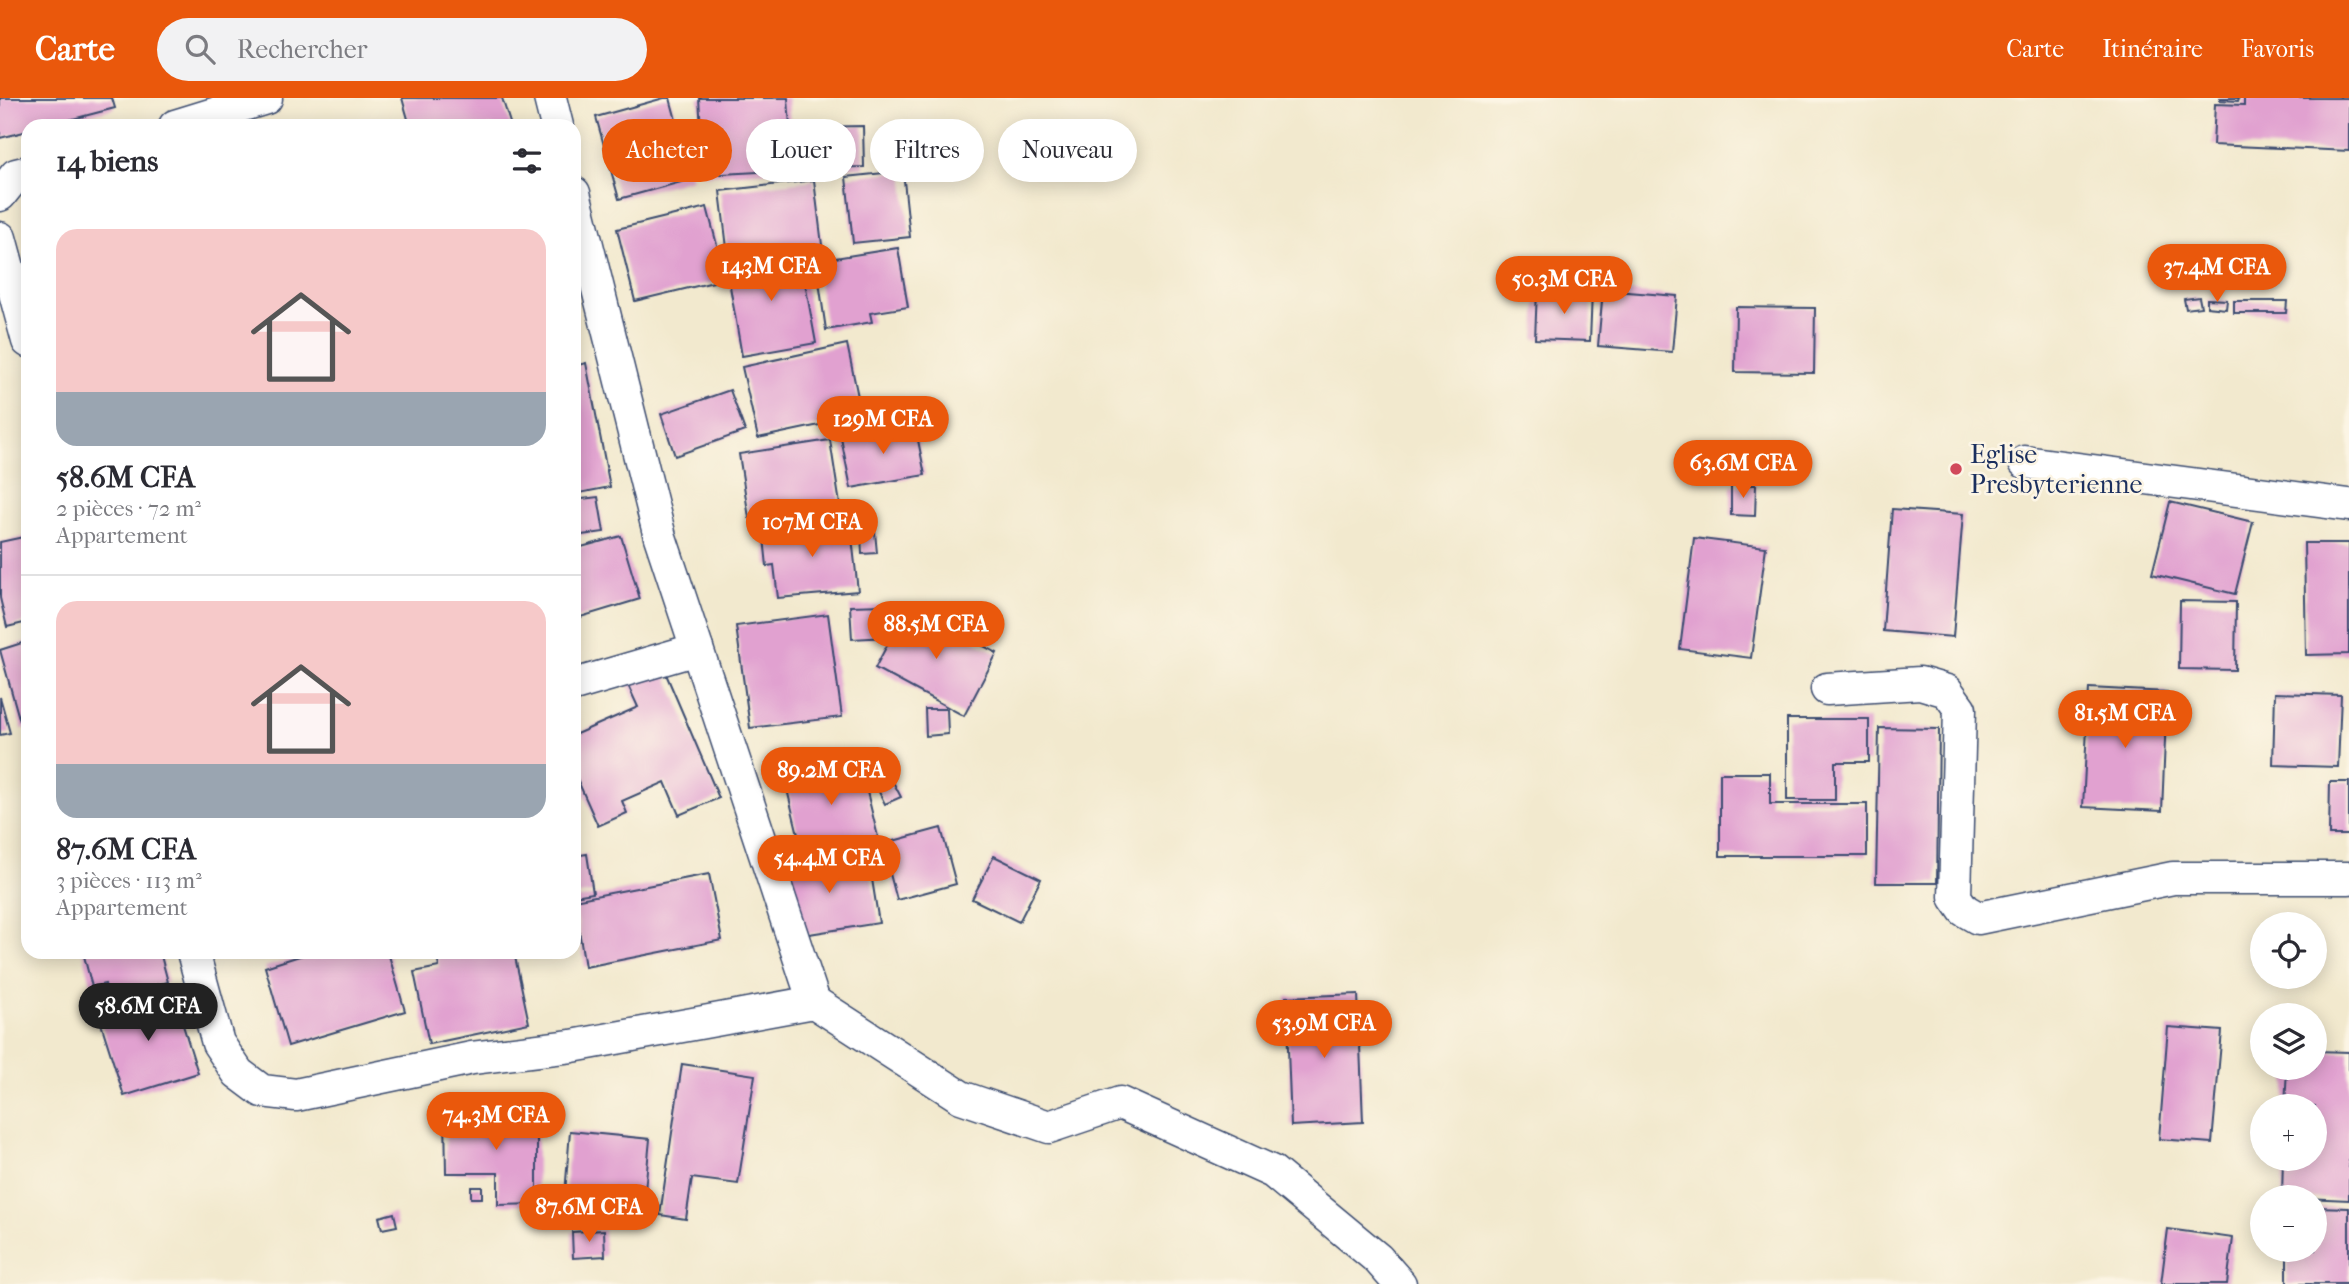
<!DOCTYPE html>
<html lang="fr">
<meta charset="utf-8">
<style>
body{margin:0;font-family:"IM FELL French Canon",serif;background:#f2f2f3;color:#2b2b33;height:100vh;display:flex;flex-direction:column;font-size:26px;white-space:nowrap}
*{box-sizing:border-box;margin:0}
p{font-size:23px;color:#7c7c81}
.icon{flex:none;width:38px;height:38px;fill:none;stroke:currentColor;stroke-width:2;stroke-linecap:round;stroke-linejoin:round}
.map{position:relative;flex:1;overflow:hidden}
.side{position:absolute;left:21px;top:21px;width:560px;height:840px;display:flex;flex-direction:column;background:#fff;border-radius:21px;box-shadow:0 4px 18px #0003}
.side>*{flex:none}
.banner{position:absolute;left:602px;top:21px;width:665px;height:63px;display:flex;gap:14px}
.controls{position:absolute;left:2250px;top:814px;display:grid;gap:14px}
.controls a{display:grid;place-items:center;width:77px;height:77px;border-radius:50%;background:#fff;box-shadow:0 4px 18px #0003;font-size:35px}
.price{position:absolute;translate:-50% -60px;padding:0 16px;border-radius:24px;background:#ea580c;color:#fff;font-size:23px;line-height:46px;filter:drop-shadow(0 2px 4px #0008)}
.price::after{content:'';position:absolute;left:50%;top:42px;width:21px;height:16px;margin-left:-10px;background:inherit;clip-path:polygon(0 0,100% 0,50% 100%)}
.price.selected{background:#222;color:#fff}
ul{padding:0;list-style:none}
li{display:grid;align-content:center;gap:14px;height:371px;padding:0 35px}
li+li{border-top:2px solid #e1e1e2}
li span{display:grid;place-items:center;height:217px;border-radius:21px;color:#555}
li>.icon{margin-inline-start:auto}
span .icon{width:126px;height:126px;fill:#fffc;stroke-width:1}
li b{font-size:30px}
h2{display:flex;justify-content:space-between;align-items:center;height:84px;padding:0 35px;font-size:30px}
.tag{padding:0 24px;border-radius:32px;background:#fff;box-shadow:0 4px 18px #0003;font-size:24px;line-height:63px}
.tag.selected{background:#ea580c;color:#fff}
header{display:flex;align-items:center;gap:42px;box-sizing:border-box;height:98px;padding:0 35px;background:#ea580c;color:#fff}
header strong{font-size:33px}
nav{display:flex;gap:38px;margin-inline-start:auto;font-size:24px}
.search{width:490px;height:63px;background:#f2f2f3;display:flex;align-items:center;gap:18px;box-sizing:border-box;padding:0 24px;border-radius:38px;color:#7c7c81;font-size:26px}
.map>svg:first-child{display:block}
.building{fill:#e1a1d0}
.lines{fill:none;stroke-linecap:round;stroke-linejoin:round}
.minor-casing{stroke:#3b4b6f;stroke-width:35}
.minor{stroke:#fff;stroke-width:32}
.poi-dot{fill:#d1495b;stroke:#fcf5e5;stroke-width:2.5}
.labels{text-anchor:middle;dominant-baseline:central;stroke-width:5;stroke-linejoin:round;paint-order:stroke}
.poi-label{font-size:26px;fill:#1b2f5e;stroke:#fcf5e5;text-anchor:start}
</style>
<header>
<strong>Carte</strong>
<div class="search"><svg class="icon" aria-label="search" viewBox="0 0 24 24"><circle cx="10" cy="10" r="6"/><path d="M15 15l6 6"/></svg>Rechercher</div>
<nav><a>Carte</a><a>Itinéraire</a><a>Favoris</a></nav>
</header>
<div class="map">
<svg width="2349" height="1186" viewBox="0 0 2349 1186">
<rect width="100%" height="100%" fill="#fcf5e5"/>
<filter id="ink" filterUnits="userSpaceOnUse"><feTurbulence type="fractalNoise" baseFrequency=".0143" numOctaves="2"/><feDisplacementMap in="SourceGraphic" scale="14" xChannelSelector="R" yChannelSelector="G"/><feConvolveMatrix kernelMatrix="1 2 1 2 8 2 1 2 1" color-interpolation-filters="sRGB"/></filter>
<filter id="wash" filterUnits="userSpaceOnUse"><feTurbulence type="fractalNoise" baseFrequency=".00686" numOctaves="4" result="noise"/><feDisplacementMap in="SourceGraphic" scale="28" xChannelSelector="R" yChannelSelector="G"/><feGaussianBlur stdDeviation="1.57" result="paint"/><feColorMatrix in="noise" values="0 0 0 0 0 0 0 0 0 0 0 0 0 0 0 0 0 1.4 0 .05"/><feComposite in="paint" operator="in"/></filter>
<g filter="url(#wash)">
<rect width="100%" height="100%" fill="#f2e9ce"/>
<g id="blocks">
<!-- building -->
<g class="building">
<path d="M0 0H112L115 10 46 28H28V33L0 40Z"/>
<path d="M402 0H502L511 28H410Z"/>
<path d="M664 0H670L692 81 619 101 596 19Z"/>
<path d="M699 0H788L793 72 704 77Z"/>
<path d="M2220 0H2239L2238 3 2220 2Z"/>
<path d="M2244 0H2349V53L2213 47 2215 6 2244 7Z"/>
<path d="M330 22 332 28H313V27Z"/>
<path d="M863 28 864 69 809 70 808 29Z"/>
<path d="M903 73 910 139 853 145 846 79Z"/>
<path d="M814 82 822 147 728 158 720 93Z"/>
<path d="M707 109 726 181 635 203 617 131Z"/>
<path d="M898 150 908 209 870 215 872 224 826 232 816 163Z"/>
<path d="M799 152 816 245 742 258 726 165Z"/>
<path d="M1537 192 1592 194 1590 243 1535 241Z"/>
<path d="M1603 192 1677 198 1672 254 1598 248Z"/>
<path d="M2199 199 2201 209 2186 211 2184 201Z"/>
<path d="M2207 201 2227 202 2226 211 2207 209Z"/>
<path d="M2234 203H2287L2286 215H2234Z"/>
<path d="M1736 209 1815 210 1814 275 1735 274Z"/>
<path d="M847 246 862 318 758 340 742 269Z"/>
<path d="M586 265 610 389 574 396V268Z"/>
<path d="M730 292 745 333 675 358 661 316Z"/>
<path d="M915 327 925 377 851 390 841 340Z"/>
<path d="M830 342 841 413 772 424 771 417 749 420 739 356Z"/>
<path d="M1731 387H1756L1755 418 1731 417Z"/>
<path d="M598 399 604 434 574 438V402Z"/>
<path d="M2170 404 2253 424 2235 496 2152 476Z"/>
<path d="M1892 411 1963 416 1953 539 1883 533Z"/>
<path d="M850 422 858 493 778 500 774 467 767 468 763 430Z"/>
<path d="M875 434 877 455 862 456 861 436Z"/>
<path d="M28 438V524L7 529 0 500V444Z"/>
<path d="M621 438 640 501 574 521V451Z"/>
<path d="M1694 440 1766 449 1751 560 1680 551Z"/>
<path d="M2304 445H2349V556L2306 557Z"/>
<path d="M2180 503 2236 504 2235 572 2179 571Z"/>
<path d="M885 507 887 539 852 541 850 508Z"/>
<path d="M908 508 997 555 964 618 875 570Z"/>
<path d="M828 516 842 619 750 630 736 528Z"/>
<path d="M28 543V629L22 631 0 552Z"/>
<path d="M663 569 719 700 679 717 665 684 622 703 627 715 598 728 574 674V637L638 609 627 585Z"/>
<path d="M2089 590 2167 594 2162 713 2083 709Z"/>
<path d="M2275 595 2341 597 2338 669 2273 667Z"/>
<path d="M0 599 10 635 0 637Z"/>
<path d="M925 611H947L948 636 926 638Z"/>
<path d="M1787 621H1869V664H1835V702H1787Z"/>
<path d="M1879 630 1939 631 1937 785H1876Z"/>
<path d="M859 661 878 739 803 757 784 679Z"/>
<path d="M883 665 901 699 885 706 868 672Z"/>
<path d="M1720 675H1770V706H1867V758H1720Z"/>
<path d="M2330 684H2349V737H2329Z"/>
<path d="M941 730 956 786 897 802 882 746Z"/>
<path d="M587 756 593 795 574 798V758Z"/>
<path d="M868 756 879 825 790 839 779 770Z"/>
<path d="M994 758 1041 781 1019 824 972 801Z"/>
<path d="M709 776 722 842 585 869 574 802Z"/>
<path d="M83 854H160L168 884 108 899 105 886 92 889Z"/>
<path d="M388 854 405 913 288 948 265 869 312 854Z"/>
<path d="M436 854H514L529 925 429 946 414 874 439 869Z"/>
<path d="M172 892 198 975 124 998 98 916Z"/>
<path d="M1358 896 1363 1024 1291 1028 1286 899Z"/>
<path d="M2168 929 2222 933 2212 1045 2159 1041Z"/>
<path d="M2315 953 2349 954V1102L2282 1099 2283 1060H2315V1008H2285L2287 970H2315Z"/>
<path d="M682 966 755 977 738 1086 692 1080 686 1121 660 1117Z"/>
<path d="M445 1016H537V1106L498 1107V1075H446Z"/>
<path d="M570 1033 650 1041 643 1113 607 1110 608 1099 565 1096Z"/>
<rect x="471" y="1089" width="11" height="11"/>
<path d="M2315 1109 2349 1110V1186H2287V1152H2315Z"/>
<path d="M394 1115 397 1128 382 1131 379 1119Z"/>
<path d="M2168 1131 2233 1140 2227 1186H2161Z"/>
<path d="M604 1132 605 1158 573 1160 572 1134Z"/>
</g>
</g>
</g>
<g filter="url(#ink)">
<use href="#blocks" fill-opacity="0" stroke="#3b4b6f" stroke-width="2"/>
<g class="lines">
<!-- minor casing -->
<g class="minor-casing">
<g id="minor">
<path d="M550 0 557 28"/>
<path d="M175 28 266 0"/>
<path d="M574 95 660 439 814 904"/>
<path d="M0 97 16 77 28 74"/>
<path d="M0 140 28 243"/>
<path d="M2025 364 2349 407"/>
<path d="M574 587 697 551"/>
<path d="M1827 591 1920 585 1947 593 1960 611 1955 799 1964 812 1978 820 2173 780H2349"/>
<path d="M193 854 218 945 238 975 262 993 296 997 472 960 572 948 814 904 961 999 1049 1029 1120 1005 1273 1074 1378 1161 1400 1186"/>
</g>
</g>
<!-- minor -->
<use href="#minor" class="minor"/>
</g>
</g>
<!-- markers -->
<circle class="poi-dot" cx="1956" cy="371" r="7"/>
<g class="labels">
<!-- poi labels -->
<g class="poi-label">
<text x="1970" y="356">Eglise<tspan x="1970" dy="30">Presbyterienne</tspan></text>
</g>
</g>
</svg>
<div class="controls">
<a><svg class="icon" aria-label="locate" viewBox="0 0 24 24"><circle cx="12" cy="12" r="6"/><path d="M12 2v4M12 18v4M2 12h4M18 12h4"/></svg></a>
<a><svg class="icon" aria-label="layers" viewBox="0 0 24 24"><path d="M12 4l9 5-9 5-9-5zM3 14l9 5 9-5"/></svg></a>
<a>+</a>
<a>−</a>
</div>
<b class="price" style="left:771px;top:205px">143M CFA</b>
<b class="price" style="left:2217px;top:206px">37.4M CFA</b>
<b class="price" style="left:1564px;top:218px">50.3M CFA</b>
<b class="price" style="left:883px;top:358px">129M CFA</b>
<b class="price" style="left:1743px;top:402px">63.6M CFA</b>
<b class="price" style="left:812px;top:461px">107M CFA</b>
<b class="price" style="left:936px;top:563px">88.5M CFA</b>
<b class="price" style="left:2125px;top:652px">81.5M CFA</b>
<b class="price" style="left:831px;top:709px">89.2M CFA</b>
<b class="price" style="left:829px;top:797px">54.4M CFA</b>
<b class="price selected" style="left:148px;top:945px">58.6M CFA</b>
<b class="price" style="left:1324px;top:962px">53.9M CFA</b>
<b class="price" style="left:496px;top:1054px">74.3M CFA</b>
<b class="price" style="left:589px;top:1146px">87.6M CFA</b>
<div class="banner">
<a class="tag selected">Acheter</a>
<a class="tag">Louer</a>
<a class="tag">Filtres</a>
<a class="tag">Nouveau</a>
</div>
<section class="side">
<h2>14 biens<svg class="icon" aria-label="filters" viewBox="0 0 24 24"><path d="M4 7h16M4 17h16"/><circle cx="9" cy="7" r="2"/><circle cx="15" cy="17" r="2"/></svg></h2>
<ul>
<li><span style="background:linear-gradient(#f6c9c9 75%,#9aa5b1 0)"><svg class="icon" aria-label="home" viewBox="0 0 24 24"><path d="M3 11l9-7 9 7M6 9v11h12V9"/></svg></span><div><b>58.6M CFA</b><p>2 pièces · 72 m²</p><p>Appartement</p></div></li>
<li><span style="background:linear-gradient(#f6c9c9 75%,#9aa5b1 0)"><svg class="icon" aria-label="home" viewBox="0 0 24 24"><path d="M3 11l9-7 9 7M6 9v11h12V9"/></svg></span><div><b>87.6M CFA</b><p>3 pièces · 113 m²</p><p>Appartement</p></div></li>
</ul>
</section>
</div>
